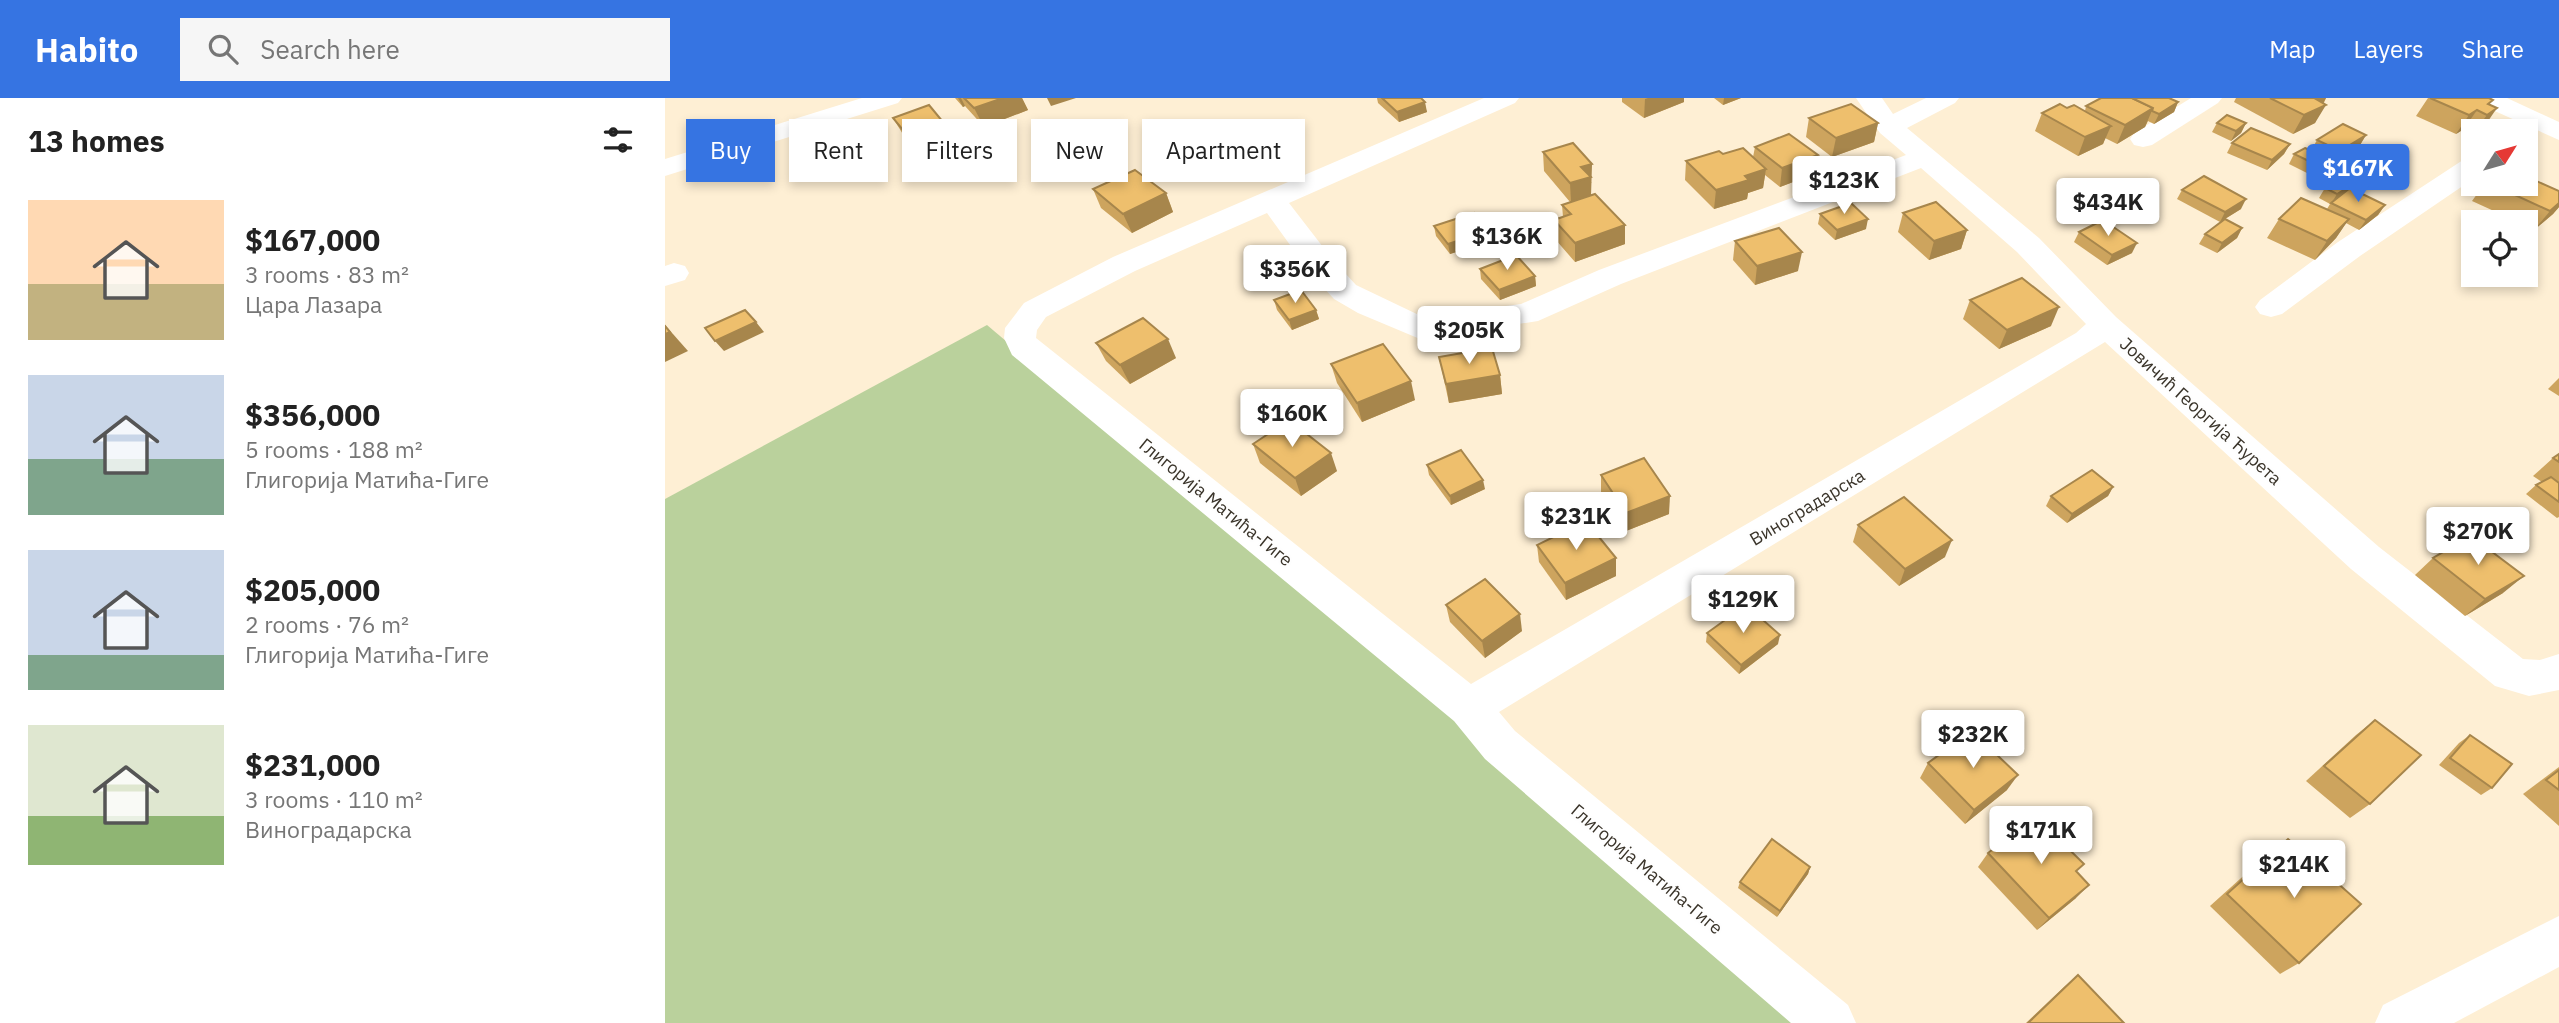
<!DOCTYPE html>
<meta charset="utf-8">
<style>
body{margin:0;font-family:"IBM Plex Sans",sans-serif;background:#f6f6f6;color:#222;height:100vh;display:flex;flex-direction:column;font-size:26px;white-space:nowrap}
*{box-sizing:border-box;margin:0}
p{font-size:23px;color:#767676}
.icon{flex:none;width:38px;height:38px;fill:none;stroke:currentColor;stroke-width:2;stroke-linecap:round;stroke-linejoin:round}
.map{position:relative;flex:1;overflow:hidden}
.drawer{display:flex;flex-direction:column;background:#fff;width:665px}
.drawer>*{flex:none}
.top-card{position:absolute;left:21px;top:21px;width:665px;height:63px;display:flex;gap:14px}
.needle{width:46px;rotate:53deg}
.buttons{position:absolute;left:1796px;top:21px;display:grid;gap:14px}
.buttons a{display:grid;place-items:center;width:77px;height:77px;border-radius:0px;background:#fff;box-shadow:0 4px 10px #0003;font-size:35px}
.price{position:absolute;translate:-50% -60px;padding:0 16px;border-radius:7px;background:#fff;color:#222;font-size:23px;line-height:46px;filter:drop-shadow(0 2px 4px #0008)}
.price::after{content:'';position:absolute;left:50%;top:42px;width:21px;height:16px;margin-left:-10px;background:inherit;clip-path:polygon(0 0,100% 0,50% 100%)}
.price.selected{background:#3674e2;color:#fff}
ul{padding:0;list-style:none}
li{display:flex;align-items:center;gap:21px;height:175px;padding:0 28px}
li span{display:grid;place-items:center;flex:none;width:196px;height:140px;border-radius:0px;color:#555}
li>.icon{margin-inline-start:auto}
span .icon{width:84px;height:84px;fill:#fffc;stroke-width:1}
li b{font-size:30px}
h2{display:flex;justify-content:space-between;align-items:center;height:84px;padding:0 28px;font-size:30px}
.pill{padding:0 24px;border-radius:0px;background:#fff;box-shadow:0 4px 10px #0003;font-size:24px;line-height:63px}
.pill.selected{background:#3674e2;color:#fff}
header{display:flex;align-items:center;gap:42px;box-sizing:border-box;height:98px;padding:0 35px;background:#3674e2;color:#fff}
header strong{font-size:33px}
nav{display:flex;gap:38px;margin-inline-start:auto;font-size:24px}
.search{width:490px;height:63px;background:#f6f6f6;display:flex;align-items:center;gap:18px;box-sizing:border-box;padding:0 24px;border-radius:0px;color:#767676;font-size:26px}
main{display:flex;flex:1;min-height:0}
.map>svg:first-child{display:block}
.green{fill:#bad19c}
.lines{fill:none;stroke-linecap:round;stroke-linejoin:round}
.street{fill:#fff;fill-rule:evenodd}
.wall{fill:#cda45e}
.shaded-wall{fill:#a7864c}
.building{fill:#eebf6d;stroke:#a7864c;stroke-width:2}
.labels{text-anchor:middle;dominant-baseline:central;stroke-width:5;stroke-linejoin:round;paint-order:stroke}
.street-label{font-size:18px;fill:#3a342a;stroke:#fefefe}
</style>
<header>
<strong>Habito</strong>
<div class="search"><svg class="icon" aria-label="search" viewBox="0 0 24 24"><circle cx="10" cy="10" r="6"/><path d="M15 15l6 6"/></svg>Search here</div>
<nav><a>Map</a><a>Layers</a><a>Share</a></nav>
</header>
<main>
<section class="drawer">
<h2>13 homes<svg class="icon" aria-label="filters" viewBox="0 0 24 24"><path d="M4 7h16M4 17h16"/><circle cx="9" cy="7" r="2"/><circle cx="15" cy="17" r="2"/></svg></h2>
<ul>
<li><span style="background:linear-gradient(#ffd9b3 60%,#c2b280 0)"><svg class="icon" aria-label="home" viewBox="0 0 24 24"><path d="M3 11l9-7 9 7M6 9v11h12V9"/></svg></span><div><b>$167,000</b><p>3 rooms · 83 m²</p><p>Цара Лазара</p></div></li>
<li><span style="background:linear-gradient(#c9d6e8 60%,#7fa58c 0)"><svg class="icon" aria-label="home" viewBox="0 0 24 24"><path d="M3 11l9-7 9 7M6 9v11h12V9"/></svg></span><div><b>$356,000</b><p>5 rooms · 188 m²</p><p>Глигорија Матића-Гиге</p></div></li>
<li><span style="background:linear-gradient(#c9d6e8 75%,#7fa58c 0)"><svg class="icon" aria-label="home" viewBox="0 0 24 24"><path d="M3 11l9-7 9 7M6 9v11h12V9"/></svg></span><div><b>$205,000</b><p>2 rooms · 76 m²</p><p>Глигорија Матића-Гиге</p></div></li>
<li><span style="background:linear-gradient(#dfe7d0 65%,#8fb573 0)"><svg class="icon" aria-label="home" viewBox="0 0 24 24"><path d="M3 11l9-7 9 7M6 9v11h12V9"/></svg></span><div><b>$231,000</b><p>3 rooms · 110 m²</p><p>Виноградарска</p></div></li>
</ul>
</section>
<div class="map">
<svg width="1894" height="925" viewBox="0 0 1894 925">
<rect width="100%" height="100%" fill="#feefd4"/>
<!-- green -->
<path class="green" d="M322 227 1148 925H0V401Z"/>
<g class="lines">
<!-- street -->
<g class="street">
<path d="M197 0H237L233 5 0 78V61Z"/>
<path d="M819 0H854L850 5 624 105 668 162 691 187 758 219 856 206 934 172 1241 57 1215 35 1191 0H1217L1228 16 1261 0H1294L1290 5 1242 30 1374 140 1451 219 1714 449 1858 561 1875 562 1894 556V592L1864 598 1830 588 1686 471 1440 244 834 614 850 633 1183 907 1191 925H1126L820 661 789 623 347 257 339 240 340 230 359 205 448 159ZM1256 70 1352 154 1421 226 1411 235 806 586 371 240 372 232 381 219 470 173 602 115 646 176 669 201 693 215 755 241 873 223 956 186Z"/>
<path d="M1526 0H1557L1553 5 1487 47 1478 49 1469 47 1465 41 1469 35Z"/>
<path d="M1808 0H1842L1894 24V42L1812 5Z"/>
<path d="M1808 60V81L1695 158 1617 216 1606 219 1595 216 1590 209 1595 202 1673 144 1798 62Z"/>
<path d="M9 165 20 168 24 175 20 182 0 188V168Z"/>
<path d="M1894 818V869L1789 925H1710L1718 907Z"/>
</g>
</g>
<!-- wall -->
<g class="wall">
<path d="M290 0H357L363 12 319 29 300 8 298 9Z"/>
<path d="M712 0H756L762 14 734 24 713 5Z"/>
<path d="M957 0H1019V4L979 20 957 4Z"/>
<path d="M1049 0H1076L1058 7Z"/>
<path d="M1571 0H1661L1650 25 1628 36 1569 4Z"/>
<path d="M1763 0H1824L1825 7 1819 29 1812 33H1808V35L1799 31 1791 36 1751 18Z"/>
<path d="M1513 4 1509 14 1489 26 1483 23 1480 29 1452 46 1440 40 1438 46 1413 58 1370 33 1377 15 1402 10 1420 13 1421 8Z"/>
<path d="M228 20 283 30 293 49 257 61 239 38Z"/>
<path d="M1144 20 1213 25 1209 44 1167 59 1141 39Z"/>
<path d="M1552 25H1581L1576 35 1566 43 1547 34Z"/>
<path d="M1701 37 1695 47 1669 62 1647 51 1652 42Z"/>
<path d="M1567 45 1625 46 1619 56 1602 72 1562 55Z"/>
<path d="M1090 49 1149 76 1115 89 1100 77 1098 90 1083 95 1082 101 1049 111 1020 82 1021 63 1058 56 1088 59Z"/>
<path d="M878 54 927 85H926V97L960 127V146L910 164 890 141 889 122 898 119 897 107 905 104 879 73Z"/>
<path d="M1629 56 1658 58 1652 68 1642 75 1624 66Z"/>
<path d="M1662 69H1690L1684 79 1679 82 1685 91 1720 107 1713 117 1694 132 1681 125 1671 140 1650 162 1602 140 1614 121 1662 111 1665 106 1654 100 1660 90 1668 85 1656 79Z"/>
<path d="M1815 86H1860L1894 93V109L1888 116 1869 132 1860 128V124H1853L1807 103 1815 92 1811 91Z"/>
<path d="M428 91 501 95 508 114 467 135 436 110Z"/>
<path d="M1517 92 1576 111 1555 124 1512 101Z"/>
<path d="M1238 115 1302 132 1296 151 1264 162 1233 134Z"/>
<path d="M1155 116 1201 131 1170 142 1153 126Z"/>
<path d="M769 128 824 133 825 143 785 156 771 138Z"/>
<path d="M1577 130 1572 140 1552 155 1534 146 1540 136Z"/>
<path d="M1414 134 1467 155 1442 167 1409 144Z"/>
<path d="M1808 135V154L1796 147 1804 138Z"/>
<path d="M1070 143 1133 173 1090 187 1068 162Z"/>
<path d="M815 171 870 178 871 188 835 202 816 181Z"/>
<path d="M609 202 651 212 654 221 627 232 612 212Z"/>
<path d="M1305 202 1386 228 1334 251 1298 221Z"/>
<path d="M431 245 511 260 465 286 441 263Z"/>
<path d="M774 259 835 277 837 296 784 305Z"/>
<path d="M666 266 750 302 697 324 672 285Z"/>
<path d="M1894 280V298L1883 291Z"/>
<path d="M588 346 672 373 636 398 595 365Z"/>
<path d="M1894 356V419L1892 420 1861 396 1871 387 1877 384 1868 378 1888 360Z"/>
<path d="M762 367 820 391 786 407 764 377Z"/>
<path d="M936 377 1004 416 961 433 936 395Z"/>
<path d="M1448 389 1443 398 1402 425 1381 408 1386 398Z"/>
<path d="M1193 427 1280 459 1234 488 1188 444Z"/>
<path d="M872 447 951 460V478L901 502 874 464Z"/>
<path d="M1768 460 1838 495 1800 518 1750 477Z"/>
<path d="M781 507 857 533 820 560 785 524Z"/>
<path d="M1042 535 1113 546 1074 576 1041 544Z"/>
<path d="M1710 622 1705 706 1685 720 1641 683 1691 637Z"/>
<path d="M1805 637 1827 690 1816 697 1774 667 1794 645Z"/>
<path d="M1263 665 1342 692 1300 726 1255 680Z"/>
<path d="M1894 669V728L1858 696Z"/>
<path d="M1623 741 1634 865 1615 876 1545 808 1605 754Z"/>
<path d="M1323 755 1411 774V800L1372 832 1313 769Z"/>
<path d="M1145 769 1143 776 1112 819 1073 790 1075 784Z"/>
<path d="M1413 877 1459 925H1361L1400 888Z"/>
</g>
<!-- shaded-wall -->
<g class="shaded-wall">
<path d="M293 0H296L300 8 298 9Z"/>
<path d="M338 0H357L363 12 319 29 309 10Z"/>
<path d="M382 0H411L386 8Z"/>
<path d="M983 0H1019V4L979 20 980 1Z"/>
<path d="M1059 0H1076L1058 7Z"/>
<path d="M1648 0H1661L1656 9 1661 7 1650 25 1628 36Z"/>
<path d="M760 4 762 14 734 24 732 14Z"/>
<path d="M1513 4 1509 14 1489 26 1494 16Z"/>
<path d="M1488 10 1480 29 1452 46 1460 27Z"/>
<path d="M1832 10 1819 29 1810 33 1822 17Z"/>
<path d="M1812 12 1799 31 1791 36 1804 17Z"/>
<path d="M1213 25 1209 44 1167 59 1171 40Z"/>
<path d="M1581 25 1576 35 1566 43 1571 33Z"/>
<path d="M1446 28 1438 46 1413 58 1420 39Z"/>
<path d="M283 30 293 49 257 61 247 43Z"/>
<path d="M1701 37 1695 47 1669 62 1675 53Z"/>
<path d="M1625 46 1619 56 1602 72 1607 62Z"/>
<path d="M1153 57 1149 76 1115 89 1117 70Z"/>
<path d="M1658 58 1652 68 1642 75 1648 65Z"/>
<path d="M927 66 926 98 906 104 905 85 916 69Z"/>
<path d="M1690 69 1684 79 1672 87 1678 77Z"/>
<path d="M1101 71 1098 90 1083 95 1082 101 1049 111 1051 92 1080 78Z"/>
<path d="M1687 87 1681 96 1666 106 1672 96Z"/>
<path d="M501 95 508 114 467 135 458 116Z"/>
<path d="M1581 101 1576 111 1555 124 1560 114Z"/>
<path d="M1894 105V109L1888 116 1869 132 1885 113Z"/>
<path d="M1720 107 1713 117 1694 132 1701 122Z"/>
<path d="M1203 121 1201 131 1170 142 1172 132Z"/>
<path d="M1684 121 1671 140 1650 162 1662 143Z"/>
<path d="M960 127V146L910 164V145Z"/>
<path d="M1577 130 1572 140 1552 155 1557 145Z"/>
<path d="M1302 132 1296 151 1264 162 1269 143Z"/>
<path d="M824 133 825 143 785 156 783 146Z"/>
<path d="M1472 145 1467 155 1442 167 1447 157Z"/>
<path d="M1137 154 1133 173 1090 187 1092 168Z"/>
<path d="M870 178 871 188 835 202 834 192Z"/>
<path d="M1394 209 1386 228 1334 251 1342 232Z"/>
<path d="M651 212 654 221 627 232 624 222Z"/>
<path d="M91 224 99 234 59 253 50 243Z"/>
<path d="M0 227 23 253 0 264Z"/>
<path d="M503 241 511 260 465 286 455 267Z"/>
<path d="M835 277 837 296 784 305 781 286Z"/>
<path d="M746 283 750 302 697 324 692 305Z"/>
<path d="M666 355 672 373 636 398 630 380Z"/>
<path d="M818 382 820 391 786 407 785 398Z"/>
<path d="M1448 389 1443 398 1402 425 1407 416Z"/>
<path d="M1005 398 1004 416 961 433V415Z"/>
<path d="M1287 442 1280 459 1234 488 1240 471Z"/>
<path d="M951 460V478L901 502 900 485Z"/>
<path d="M1859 478 1838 495 1800 518 1820 501Z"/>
<path d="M855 516 857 533 820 560 817 543Z"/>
<path d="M1115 537 1113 546 1074 576 1076 567Z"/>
<path d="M1353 677 1342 692 1300 726 1309 712Z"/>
<path d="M1145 769 1143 776 1112 819 1115 813Z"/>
<path d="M1424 787 1411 800 1372 832 1384 820Z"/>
</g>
<!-- building -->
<g class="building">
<path d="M299 0H338L309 10Z"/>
<path d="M717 0H756L760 4 732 14Z"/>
<path d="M1436 0H1467L1488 10 1460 27 1421 8Z"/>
<path d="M1467 0H1504L1513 4 1494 16 1487 13 1488 10Z"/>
<path d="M1605 0H1649L1661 7 1639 17Z"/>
<path d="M1765 0H1824L1828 2 1823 6 1832 10 1822 17 1812 12 1804 17Z"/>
<path d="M1186 6 1213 25 1171 40 1144 20Z"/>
<path d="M1395 6 1402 10 1409 7 1446 28 1420 39 1377 15Z"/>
<path d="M264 7 283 30 247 43 228 20Z"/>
<path d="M1562 17 1581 25 1571 33 1552 25Z"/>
<path d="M1678 26 1701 37 1675 53 1652 42Z"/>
<path d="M1586 30 1625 46 1607 62 1567 45Z"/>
<path d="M1124 36 1153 57 1117 70 1090 49Z"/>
<path d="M908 45 927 66 916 69 926 79 905 85 878 54Z"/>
<path d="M1078 50 1101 71 1080 78 1084 82 1051 92 1021 63 1054 53 1058 56Z"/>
<path d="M1640 50 1658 58 1648 65 1629 56Z"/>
<path d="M1673 62 1690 69 1678 77 1662 69Z"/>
<path d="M470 72 501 95 458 116 428 91Z"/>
<path d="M1539 78 1581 101 1560 114 1517 92Z"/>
<path d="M1860 78 1894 93V105L1885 113 1826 86H1860Z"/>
<path d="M1675 80 1687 87 1672 96 1660 90Z"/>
<path d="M1685 90 1720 107 1701 122 1666 105Z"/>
<path d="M930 96 960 127 910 145 889 122 906 116 897 107Z"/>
<path d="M1636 100 1684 121 1662 143 1614 121Z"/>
<path d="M1271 104 1302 132 1269 143 1238 115Z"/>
<path d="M1186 105 1203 121 1172 132 1155 116Z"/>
<path d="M809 115 824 133 783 146 769 128Z"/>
<path d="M1560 121 1577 130 1557 145 1540 136Z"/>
<path d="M1438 122 1472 145 1447 157 1414 134Z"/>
<path d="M1114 130 1137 154 1092 168 1070 143Z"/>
<path d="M851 157 870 178 834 192 815 171Z"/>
<path d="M1357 180 1394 209 1342 232 1305 202Z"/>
<path d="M636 192 651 212 624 222 609 202Z"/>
<path d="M80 212 91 224 50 243 40 230Z"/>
<path d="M478 220 503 241 455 267 431 245Z"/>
<path d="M0 228 5 234 0 236Z"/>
<path d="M718 246 746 283 692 305 666 266Z"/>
<path d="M827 250 835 277 781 286 774 259Z"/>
<path d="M624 322 666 355 630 380 588 346Z"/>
<path d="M796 352 818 382 785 398 762 367Z"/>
<path d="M1894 356V364L1888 360Z"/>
<path d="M979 360 1005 398 961 415 936 377Z"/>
<path d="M1427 372 1448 389 1407 416 1386 398Z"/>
<path d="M1886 379 1894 385V404L1871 387Z"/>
<path d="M1239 399 1287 442 1240 471 1193 427Z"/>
<path d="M921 423 951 460 900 485 872 447Z"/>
<path d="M1806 438 1859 478 1820 501 1768 460Z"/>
<path d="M820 481 855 516 817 543 781 507Z"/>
<path d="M1081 507 1115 537 1076 567 1042 535Z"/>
<path d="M1710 622 1756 657 1705 706 1659 668Z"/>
<path d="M1307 633 1353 677 1309 712 1263 665Z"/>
<path d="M1805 637 1847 666 1827 690 1785 660Z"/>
<path d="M1894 672V692L1881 682Z"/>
<path d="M1370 718 1419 766 1411 773 1424 787 1384 820 1323 755Z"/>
<path d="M1107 741 1145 769 1115 813 1075 784Z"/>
<path d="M1623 741 1696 806 1634 865 1562 796Z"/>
<path d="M1413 877 1459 925H1363Z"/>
</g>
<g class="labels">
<!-- street labels -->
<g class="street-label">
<text transform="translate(1536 313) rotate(42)">Јовичић Георгија Ћурета</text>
<text transform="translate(551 404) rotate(39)">Глигорија Матића-Гиге</text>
<text transform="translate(1142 409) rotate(-31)">Виноградарска</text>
<text transform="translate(982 771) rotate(40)">Глигорија Матића-Гиге</text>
</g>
</g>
</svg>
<div class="buttons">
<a><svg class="needle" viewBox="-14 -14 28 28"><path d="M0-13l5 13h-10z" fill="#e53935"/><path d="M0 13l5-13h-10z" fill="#767676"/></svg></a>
<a><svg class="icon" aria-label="locate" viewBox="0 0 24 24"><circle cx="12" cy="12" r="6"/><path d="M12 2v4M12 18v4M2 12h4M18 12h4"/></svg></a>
</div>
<b class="price selected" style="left:1693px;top:106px">$167K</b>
<b class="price" style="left:1179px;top:118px">$123K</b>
<b class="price" style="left:1443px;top:140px">$434K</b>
<b class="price" style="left:842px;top:174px">$136K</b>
<b class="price" style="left:630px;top:207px">$356K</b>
<b class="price" style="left:804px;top:268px">$205K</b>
<b class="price" style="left:627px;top:351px">$160K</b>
<b class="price" style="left:911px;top:454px">$231K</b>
<b class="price" style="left:1813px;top:469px">$270K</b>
<b class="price" style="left:1078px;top:537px">$129K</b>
<b class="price" style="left:1308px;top:672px">$232K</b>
<b class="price" style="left:1376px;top:768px">$171K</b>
<b class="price" style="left:1629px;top:802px">$214K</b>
<div class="top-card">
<a class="pill selected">Buy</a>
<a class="pill">Rent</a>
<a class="pill">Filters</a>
<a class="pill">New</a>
<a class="pill">Apartment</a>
</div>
</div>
</main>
